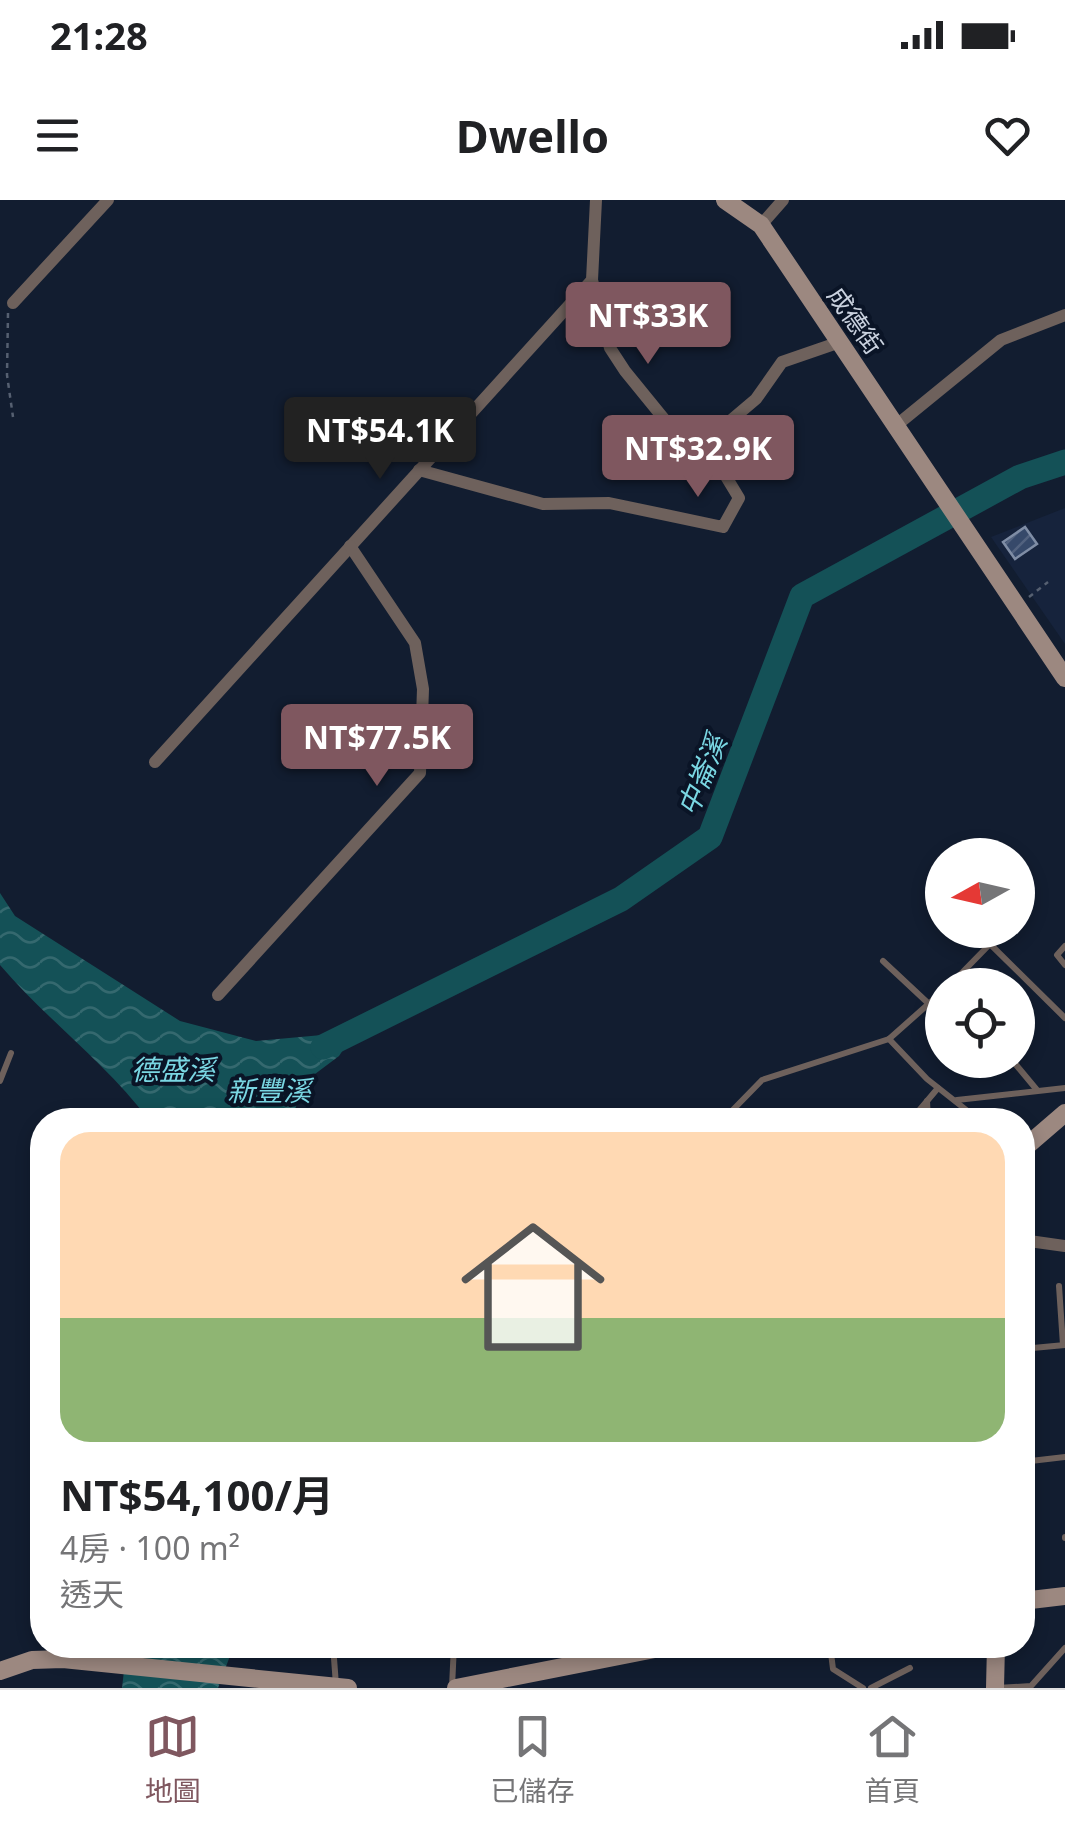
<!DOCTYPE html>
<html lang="zh-TW">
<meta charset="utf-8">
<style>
body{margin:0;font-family:"Noto Sans","Noto Sans TC",sans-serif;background:#f6f6f6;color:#202124;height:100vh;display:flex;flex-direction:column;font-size:38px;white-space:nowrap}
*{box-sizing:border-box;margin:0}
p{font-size:32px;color:#757577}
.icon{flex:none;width:55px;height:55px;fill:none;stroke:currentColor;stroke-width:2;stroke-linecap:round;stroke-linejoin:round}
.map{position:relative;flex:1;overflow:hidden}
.details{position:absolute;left:30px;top:908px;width:1005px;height:550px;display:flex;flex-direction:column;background:#fff;border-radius:40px;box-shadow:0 5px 15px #0003}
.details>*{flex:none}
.needle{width:65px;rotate:262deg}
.fabs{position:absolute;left:925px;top:638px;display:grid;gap:20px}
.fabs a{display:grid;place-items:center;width:110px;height:110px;border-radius:50%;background:#fff;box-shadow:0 5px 15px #0003;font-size:50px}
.price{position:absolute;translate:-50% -85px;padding:0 22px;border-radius:10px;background:#7f575f;color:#fff;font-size:32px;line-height:65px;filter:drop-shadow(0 2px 5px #0008)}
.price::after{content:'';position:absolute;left:50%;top:60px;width:30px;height:22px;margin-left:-15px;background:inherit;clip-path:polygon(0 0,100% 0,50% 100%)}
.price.on{background:#222;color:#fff}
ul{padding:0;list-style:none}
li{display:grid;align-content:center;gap:20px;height:530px;padding:0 30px}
li span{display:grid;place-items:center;height:310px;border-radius:30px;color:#555}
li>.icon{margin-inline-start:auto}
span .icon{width:180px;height:180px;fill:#fffc;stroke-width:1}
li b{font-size:42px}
.status{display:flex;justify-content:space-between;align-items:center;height:70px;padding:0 50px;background:#fff;direction:ltr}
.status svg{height:28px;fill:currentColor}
header{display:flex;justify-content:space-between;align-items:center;height:130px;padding:0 30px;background:#fff;font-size:45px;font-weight:700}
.tab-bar{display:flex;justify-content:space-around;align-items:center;height:140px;border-top:2px solid #e0e0e0;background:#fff;font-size:28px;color:#757577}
.tab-bar a{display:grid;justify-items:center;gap:5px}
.tab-bar .on{color:#7f575f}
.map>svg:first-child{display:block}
.built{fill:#16233c}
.water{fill:url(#water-waves)}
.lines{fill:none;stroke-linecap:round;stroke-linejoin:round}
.river{stroke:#145157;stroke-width:25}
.building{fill:url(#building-hatch);stroke:#7f8da5;stroke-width:2.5}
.path{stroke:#566071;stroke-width:2.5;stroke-dasharray:5 5;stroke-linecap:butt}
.lane{stroke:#6e615c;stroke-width:6}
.street{stroke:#6e615c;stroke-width:12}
.secondary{stroke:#9c8880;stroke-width:18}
.labels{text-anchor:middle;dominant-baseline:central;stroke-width:8;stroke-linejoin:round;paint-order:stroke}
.street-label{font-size:25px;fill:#cad2df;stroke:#0a1426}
.water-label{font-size:28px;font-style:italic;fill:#7ad7e3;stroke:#0a1426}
</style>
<div class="status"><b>21:28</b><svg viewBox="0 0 49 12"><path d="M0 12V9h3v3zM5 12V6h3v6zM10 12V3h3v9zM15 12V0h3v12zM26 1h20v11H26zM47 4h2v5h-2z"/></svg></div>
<header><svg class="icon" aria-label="menu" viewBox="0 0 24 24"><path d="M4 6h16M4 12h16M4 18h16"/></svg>Dwello<svg class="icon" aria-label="heart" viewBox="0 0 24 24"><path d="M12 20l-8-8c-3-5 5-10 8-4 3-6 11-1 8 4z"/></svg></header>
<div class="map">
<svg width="1065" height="1488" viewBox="0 0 1065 1488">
<defs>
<pattern id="water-waves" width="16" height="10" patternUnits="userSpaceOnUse" patternTransform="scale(2.5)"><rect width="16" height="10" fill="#145157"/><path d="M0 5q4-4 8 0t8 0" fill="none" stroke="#35696f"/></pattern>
<pattern id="building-hatch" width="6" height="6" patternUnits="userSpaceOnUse" patternTransform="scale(2.5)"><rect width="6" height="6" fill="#36496a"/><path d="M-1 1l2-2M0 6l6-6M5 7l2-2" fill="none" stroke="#52627f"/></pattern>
</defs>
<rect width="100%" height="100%" fill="#121d30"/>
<!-- built -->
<path class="built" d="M1065 308V444L991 337Z"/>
<!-- water -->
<g class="water">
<path d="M0 693 15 716 180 821 256 841 355 832 339 856 303 883 292 920H149C106 863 47 820 0 765Z"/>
<path d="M127 1445H234L218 1488H122Z"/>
</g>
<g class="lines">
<!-- river -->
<path class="river" d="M323 847 621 699 710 637 802 396 1020 277 1065 262"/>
</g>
<!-- building -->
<path class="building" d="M1025 327 1037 344 1015 359 1003 342Z"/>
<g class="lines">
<!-- path -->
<g class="path">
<path d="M8 113 7 175 13 217"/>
<path d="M1029 397 1048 382"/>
</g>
<!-- lane -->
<g class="lane">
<path d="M1065 746 1057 755 1065 765"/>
<path d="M883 761 929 804"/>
<path d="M950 785 990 744 1065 818"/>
<path d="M889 839 927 879 979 920"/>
<path d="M1012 860 1037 890"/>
<path d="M0 881 11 853"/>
<path d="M957 900 1065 888"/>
<path d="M927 901 928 920"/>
<path d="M723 920 762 880 889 839 942 792"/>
<path d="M911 920 938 888"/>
<path d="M1059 1086 1063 1145"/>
<path d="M1022 1092 1027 1148"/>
<path d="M1022 1149 1065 1145"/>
<path d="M1022 1262 1065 1257"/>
<path d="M1065 1338V1337"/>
<path d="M333 1445 336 1485"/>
<path d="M830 1445 833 1469 863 1488"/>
<path d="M452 1487 454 1445"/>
<path d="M871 1488 910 1468"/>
<path d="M997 1488 1031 1486 1065 1448"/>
</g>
<!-- street -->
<g class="street">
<path d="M761 25 783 0"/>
<path d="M592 80 610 148 625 171 682 241 713 255"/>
<path d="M13 103 108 0"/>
<path d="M898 224 1001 140 1065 115"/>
<path d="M419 270 543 304 609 303 723 327 739 298 713 255 730 221 756 199 782 162 840 142"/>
<path d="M155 562 592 80 596 0"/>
<path d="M218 795 420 573 423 489 415 443 350 346"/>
<path d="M1022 1040 1065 1046"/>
</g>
<!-- secondary -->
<g class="secondary">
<path d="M725 0 761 25 1065 478"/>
<path d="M1022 950 1065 913"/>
<path d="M1022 1401 1065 1396"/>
<path d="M0 1471 32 1460 63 1459 348 1488"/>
<path d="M456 1488 675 1445"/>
<path d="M995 1488 996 1445"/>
</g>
</g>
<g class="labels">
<!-- street labels -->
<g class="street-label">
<text transform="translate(856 120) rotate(55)">成德街</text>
</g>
<!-- water labels -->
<g class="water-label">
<text transform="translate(701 575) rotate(-68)">中崙溪</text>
<text x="173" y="869">德盛溪</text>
<text x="269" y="890">新豐溪</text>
</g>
</g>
</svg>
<div class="fabs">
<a><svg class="needle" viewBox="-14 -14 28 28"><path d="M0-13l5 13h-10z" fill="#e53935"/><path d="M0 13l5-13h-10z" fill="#757577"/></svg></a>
<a><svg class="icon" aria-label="locate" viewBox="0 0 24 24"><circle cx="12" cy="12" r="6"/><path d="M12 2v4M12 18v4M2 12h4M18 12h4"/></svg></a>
</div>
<b class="price" style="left:648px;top:167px">NT$33K</b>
<b class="price on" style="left:380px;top:282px">NT$54.1K</b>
<b class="price" style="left:698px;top:300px">NT$32.9K</b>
<b class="price" style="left:377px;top:589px">NT$77.5K</b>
<section class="details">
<ul>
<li><span style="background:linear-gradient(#ffd9b3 60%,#8fb573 0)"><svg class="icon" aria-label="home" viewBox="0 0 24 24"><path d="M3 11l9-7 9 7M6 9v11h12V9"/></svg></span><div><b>NT$54,100/月</b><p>4房 · 100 m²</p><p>透天</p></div></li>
</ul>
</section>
</div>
<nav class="tab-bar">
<a class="on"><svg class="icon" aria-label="map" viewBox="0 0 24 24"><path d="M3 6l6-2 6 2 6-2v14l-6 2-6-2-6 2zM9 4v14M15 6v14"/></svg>地圖</a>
<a><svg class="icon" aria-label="saved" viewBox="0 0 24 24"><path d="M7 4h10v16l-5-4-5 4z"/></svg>已儲存</a>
<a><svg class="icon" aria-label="home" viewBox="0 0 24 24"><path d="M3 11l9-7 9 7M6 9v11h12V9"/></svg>首頁</a>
</nav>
